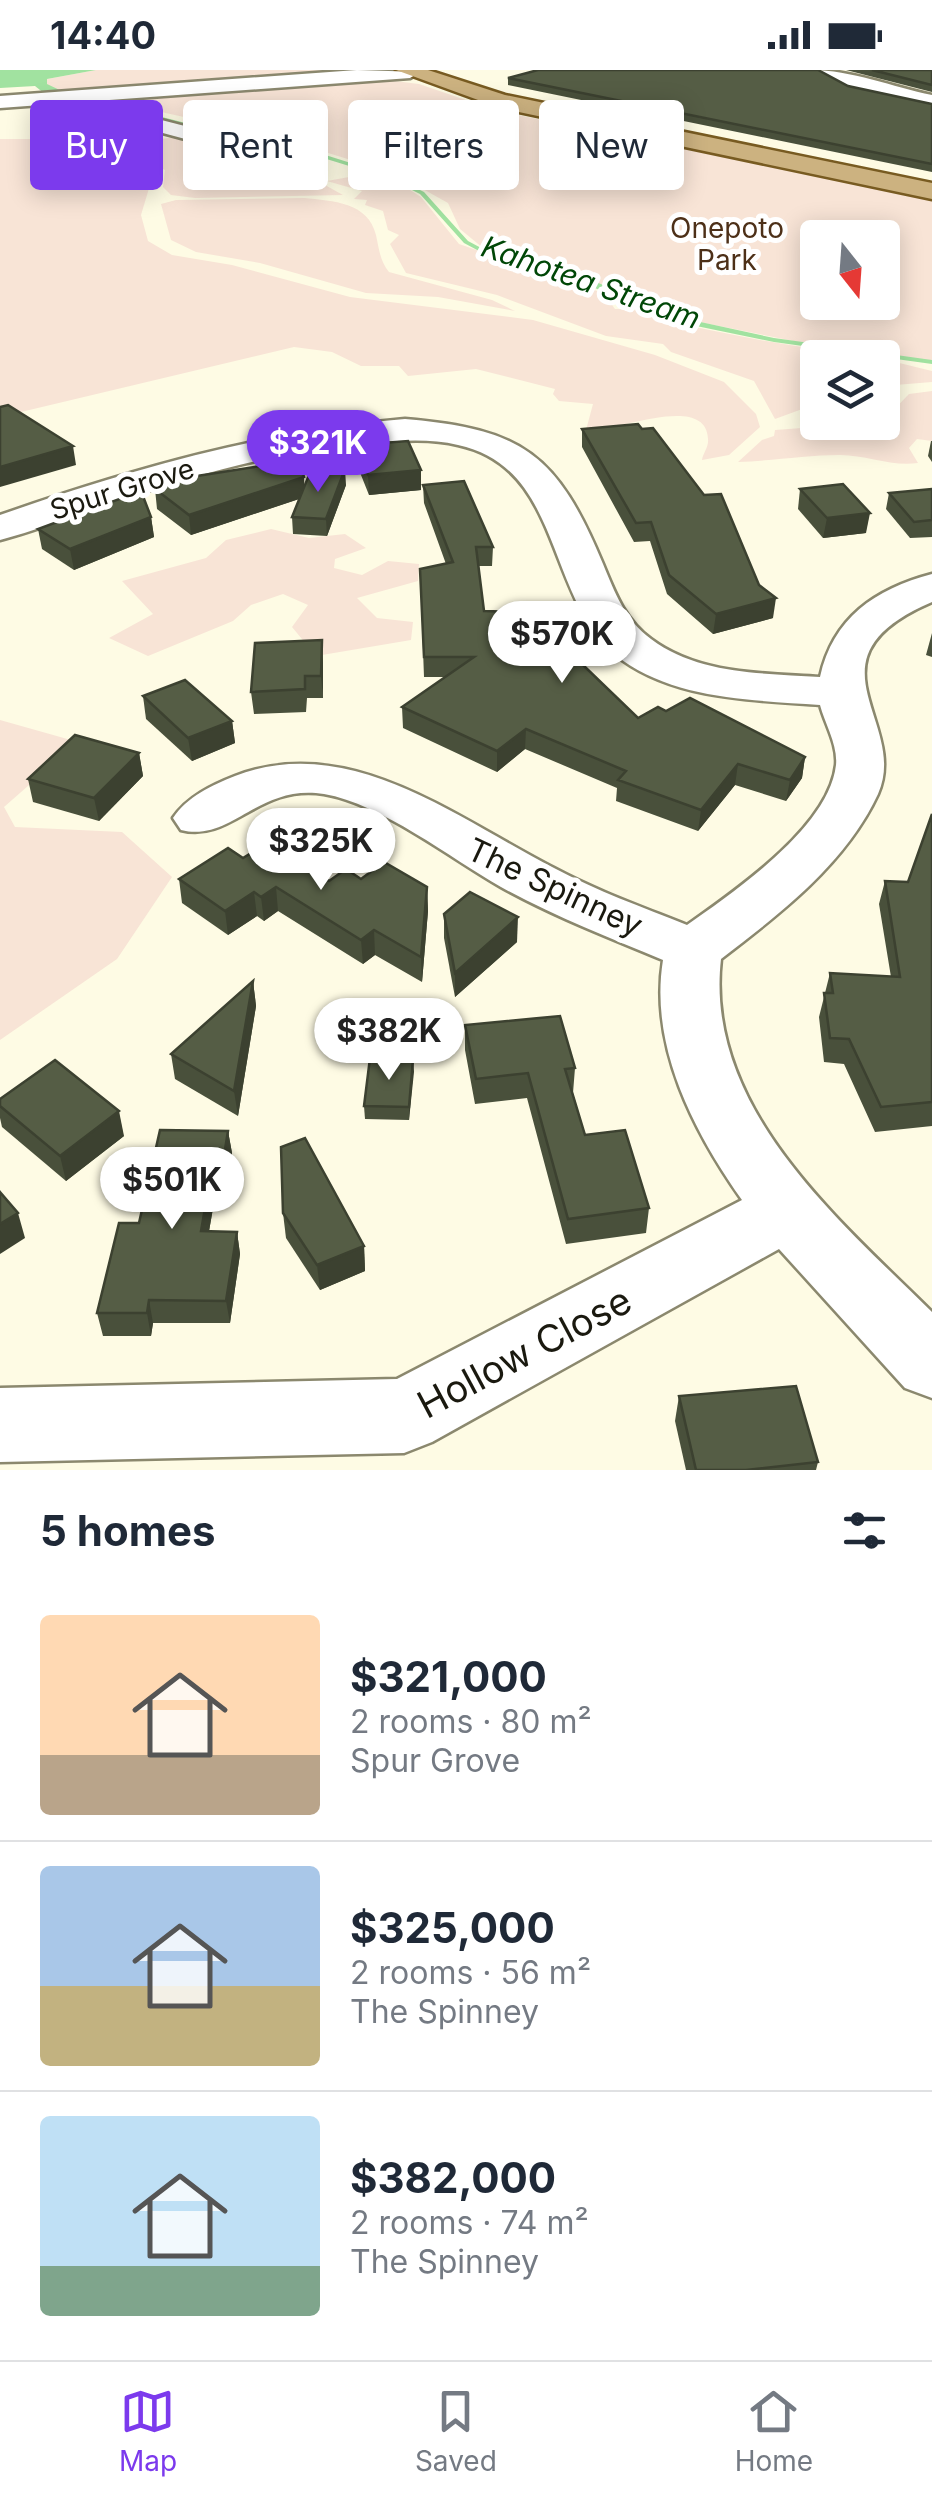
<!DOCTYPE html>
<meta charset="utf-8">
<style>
body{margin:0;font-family:Inter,sans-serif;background:#f6f6f7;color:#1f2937;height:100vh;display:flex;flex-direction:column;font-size:38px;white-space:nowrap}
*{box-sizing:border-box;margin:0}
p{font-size:32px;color:#747a83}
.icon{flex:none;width:55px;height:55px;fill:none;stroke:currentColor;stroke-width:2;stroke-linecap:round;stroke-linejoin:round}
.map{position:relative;height:1400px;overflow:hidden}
.side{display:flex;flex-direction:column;background:#fff;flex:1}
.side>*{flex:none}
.hud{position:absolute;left:30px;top:30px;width:872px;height:90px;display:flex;gap:20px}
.needle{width:65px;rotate:163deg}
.controls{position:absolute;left:800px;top:150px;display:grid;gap:20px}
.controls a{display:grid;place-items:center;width:100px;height:100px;border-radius:10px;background:#fff;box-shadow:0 5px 25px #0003;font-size:50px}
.price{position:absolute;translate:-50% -85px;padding:0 22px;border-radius:35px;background:#fff;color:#222;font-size:32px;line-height:65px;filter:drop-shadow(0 2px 5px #0008)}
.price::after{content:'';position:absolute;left:50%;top:60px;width:30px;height:22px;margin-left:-15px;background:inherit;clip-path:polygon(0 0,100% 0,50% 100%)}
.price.selected{background:#7c3aed;color:#fff}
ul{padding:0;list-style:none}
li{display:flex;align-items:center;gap:30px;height:250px;padding:0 40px}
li+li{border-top:2px solid #e0e1e3}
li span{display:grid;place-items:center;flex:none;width:280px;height:200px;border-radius:10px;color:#555}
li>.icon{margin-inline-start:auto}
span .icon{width:120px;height:120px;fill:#fffc;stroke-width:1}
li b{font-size:42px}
h2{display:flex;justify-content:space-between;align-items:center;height:120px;padding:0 40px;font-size:42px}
.tag{padding:0 35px;border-radius:10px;background:#fff;box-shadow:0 5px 25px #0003;font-size:35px;line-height:90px}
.tag.selected{background:#7c3aed;color:#fff}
.status{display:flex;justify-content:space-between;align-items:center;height:70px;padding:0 50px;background:#fff;direction:ltr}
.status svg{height:28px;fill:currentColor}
.tabs{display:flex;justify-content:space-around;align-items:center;height:140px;border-top:2px solid #e0e1e3;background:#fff;font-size:28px;color:#747a83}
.tabs a{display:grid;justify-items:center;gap:5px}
.tabs .selected{color:#7c3aed}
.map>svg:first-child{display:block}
.green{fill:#f8e4d6;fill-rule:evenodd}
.water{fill:#a1e2a0}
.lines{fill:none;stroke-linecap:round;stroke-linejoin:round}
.stream{fill:#a1e2a0;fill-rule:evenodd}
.minor-casing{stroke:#8b886e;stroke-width:5}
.major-casing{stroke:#785b21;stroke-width:5}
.minor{fill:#fff;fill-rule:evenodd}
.major{fill:#ccb280;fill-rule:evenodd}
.wall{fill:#49503b}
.shaded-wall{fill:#3c4130}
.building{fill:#555d45;stroke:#3c4130;stroke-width:2.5}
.labels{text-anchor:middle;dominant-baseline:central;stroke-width:10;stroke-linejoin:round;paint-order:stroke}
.far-park-label{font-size:28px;fill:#4d3018;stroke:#fff}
.far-street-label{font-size:28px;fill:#1a190f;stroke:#fff}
.far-water-label{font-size:30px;font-style:italic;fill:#004707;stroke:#fff}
.street-label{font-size:32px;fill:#1a190f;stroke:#fff}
.near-street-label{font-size:38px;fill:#1a190f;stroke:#fff}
</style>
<div class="status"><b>14:40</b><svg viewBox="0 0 49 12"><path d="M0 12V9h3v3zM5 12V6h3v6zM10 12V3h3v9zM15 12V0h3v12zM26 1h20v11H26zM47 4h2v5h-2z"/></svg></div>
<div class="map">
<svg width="932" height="1400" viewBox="0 0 932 1400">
<rect width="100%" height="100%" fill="#fefbe4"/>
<!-- green -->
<g class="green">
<path d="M96 0H407L410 2 59 30 46 15 47 9Z"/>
<path d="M379 9 419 14 498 41 932 130V291L808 274 704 253 483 178 460 159 448 133 396 104 283 69 107 30ZM818 168H882V232H818Z"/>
<path d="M117 56 130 74 131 91 124 108 150 115 141 145 148 171 172 185 232 195 350 227 533 250 655 285 724 312 756 344 760 357 729 385 702 390C703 383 709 377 708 369 706 321 612 364 586 360L593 334 559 331 553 324 555 319 476 299 408 306 399 296H361L332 282 294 277 0 347V69H45L74 59Z"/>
<path d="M181 66 244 85 257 99 316 110 343 125 195 128 171 125 163 117 165 100 153 94 148 71Z"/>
<path d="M360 105 393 109 421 127 459 174 603 223 615 239C645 238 662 250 690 256 751 269 812 280 874 287L818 288 817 342 805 338 775 349 754 311 671 282 663 274 606 266 497 225 406 203 390 174 399 165 388 160 383 141 365 135 367 130 354 129 362 121 327 111Z"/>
<path d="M304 128C333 131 368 132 376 165 379 179 380 191 389 202L492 230 515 241 438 227 366 223 260 193 196 182 171 170 161 134 176 130Z"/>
<path d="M883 289 932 301V312L883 316Z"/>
<path d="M932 321V371L917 369 909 378 918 393C892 397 867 385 840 385 807 385 772 391 738 392L762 370 774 366 775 360 882 352 909 324Z"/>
<path d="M271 459 309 468 345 464 366 478 335 489 334 498 362 505 388 491 419 494 418 511 357 528 377 548 413 552 411 570 316 586 292 557 308 535 283 524 251 535 233 551 148 586 109 568 153 544 122 511 206 488 226 470Z"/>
<path d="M0 650 78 672 4 737 15 757 122 762 172 807 117 889 0 970Z"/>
</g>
<!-- water -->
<path class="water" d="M0 0H96L47 9V14L68 24H45L35 16 0 18Z"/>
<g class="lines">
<!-- stream -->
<path class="stream" d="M99 31 221 62 281 71 392 106 424 122 468 171 483 179 596 212 682 248 774 268 932 290V294L774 272 677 252 590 216 479 181 464 173 420 124 388 108 278 74 221 66 97 34Z"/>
<!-- minor casing -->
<g class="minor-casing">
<g id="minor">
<path d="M357 0 420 2 410 8 0 38V26Z"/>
<path d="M811 0C851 0 893 17 932 25V37L848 19Z"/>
<path d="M99 34 286 82 290 87 278 94 92 44V36Z"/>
<path d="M405 349C523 359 557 384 603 494 615 523 625 550 651 569 699 605 763 603 820 607 833 548 875 519 932 504V532C799 589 910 652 878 724 846 793 780 844 721 889 704 1037 837 1148 932 1242V1328L905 1318 779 1179 432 1372 404 1383 0 1392V1318L397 1309 742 1130C694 1062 649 976 663 890 608 867 553 846 501 817 450 788 382 734 324 724 259 713 231 773 181 760L173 748C187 727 212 715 235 706 350 662 456 748 554 798 597 821 642 837 687 855 735 821 829 757 836 695 838 675 825 654 820 635 754 630 678 630 622 590 544 534 566 398 458 375 429 368 397 371 367 373 284 380 202 403 123 429 82 442 42 459 0 470V445C132 399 265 361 405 349Z"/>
</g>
</g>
<!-- major casing -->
<g class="major-casing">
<path id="major" d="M396 0H428L505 25 932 113V129L500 38Z"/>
</g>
<!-- minor -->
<use href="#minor" class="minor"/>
<!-- major -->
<use href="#major" class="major"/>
</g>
<!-- wall -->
<g class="wall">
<path d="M846 0H932V22Z"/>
<path d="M508 8 848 16 932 34V102L508 15Z"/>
<path d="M582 359 773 548 713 564 667 524 650 471 634 472 582 377Z"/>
<path d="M931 371H932V392L928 386Z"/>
<path d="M356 375 421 420 369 425 357 395Z"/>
<path d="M304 407V416L346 415 327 466 293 464 292 447 299 429 191 465 157 439 155 419Z"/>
<path d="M423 415 493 477 492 496H479L484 541 513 562 512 583 638 648 666 641 805 687 802 708 786 731 735 715 698 761 616 731 617 718 525 679 497 702 403 658 402 637 445 607H424L420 499 446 494 424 433Z"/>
<path d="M800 419 866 463 823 468 798 439Z"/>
<path d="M932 419V467L910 468 886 439 889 423Z"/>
<path d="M151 447 154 467 74 500 42 479 38 459Z"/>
<path d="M932 563V587L926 585Z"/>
<path d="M322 570 323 628H307L306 642 254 644 251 622Z"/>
<path d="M143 626 232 651 235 673 192 691 146 649Z"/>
<path d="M139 683 143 706 99 751 33 732 28 709Z"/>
<path d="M932 744V1056L875 1062 844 994 824 992 819 947 830 903 891 907 879 834 885 811 908 812Z"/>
<path d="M243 788 329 811 361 809 427 817 428 841 422 912 375 885 363 894 278 841 264 851 257 846 228 865 182 833 179 809Z"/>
<path d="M444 844 517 872 455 927 444 868Z"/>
<path d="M253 911 256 936 238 1046 175 1009 171 984Z"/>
<path d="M465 955 575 998 573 1023 585 1065 649 1138 646 1163 566 1174 527 1028 475 1034 465 980Z"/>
<path d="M413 989 409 1050 365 1049 364 1036Z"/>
<path d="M0 1029 124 1066 66 1111 2 1057 0 1048Z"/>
<path d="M228 1061 232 1083 226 1121H216L209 1161 237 1162 240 1184 230 1253H153L151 1266H103L97 1243 139 1153Z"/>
<path d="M283 1143 364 1176 365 1201 320 1220 286 1168Z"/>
<path d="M679 1326 818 1392 816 1400H686L675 1351Z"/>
</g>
<!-- shaded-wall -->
<g class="shaded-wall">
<path d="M73 376 76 395 0 417V397Z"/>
<path d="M345 399 346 415 327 466 326 449Z"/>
<path d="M421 400V420L369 425 368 405Z"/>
<path d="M304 407 305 427 191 465 189 445Z"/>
<path d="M870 443 866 463 823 468 827 448Z"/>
<path d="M151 447 154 467 74 500 70 479Z"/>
<path d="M776 528 773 548 713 564 716 544Z"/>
<path d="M322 570 323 592V628L321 606Z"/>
<path d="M232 651 235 673 192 691 188 668Z"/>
<path d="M526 659 525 679 497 702V681Z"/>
<path d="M139 683 143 706 99 751 94 728Z"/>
<path d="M805 687 802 708 786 731 790 710Z"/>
<path d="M738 694 735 715 698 761 701 740Z"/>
<path d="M276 817 278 841 264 851 261 827Z"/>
<path d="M427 817 428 841 422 912 421 887Z"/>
<path d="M254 822 257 846 228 865 225 841Z"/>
<path d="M518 847 517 872 455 927V903Z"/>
<path d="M374 860 375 885 363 894 361 870Z"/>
<path d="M253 911 256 936 238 1046 234 1021Z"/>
<path d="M413 989 414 1002 409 1050V1037Z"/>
<path d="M119 1041 124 1066 66 1111 60 1086Z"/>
<path d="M228 1061 232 1083 226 1121 222 1098Z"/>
<path d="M212 1098 216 1121 205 1184 201 1161Z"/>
<path d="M18 1143 25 1168 0 1184V1154Z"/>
<path d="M237 1162 240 1184 230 1253 226 1231Z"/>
<path d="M364 1176 365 1201 320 1220 317 1195Z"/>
<path d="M149 1230 153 1253 151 1266 147 1243Z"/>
</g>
<!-- building -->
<g class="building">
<path d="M538 0H818L848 16 932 34V94L508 8Z"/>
<path d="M872 0H932V15Z"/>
<path d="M8 335 73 376 0 397V337Z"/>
<path d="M638 354 642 359 653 358 704 425 721 424 759 515 776 528 716 544 669 505 651 452 636 453 582 359Z"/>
<path d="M408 371 421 400 368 405 356 375Z"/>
<path d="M299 390 304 407 189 445 155 419 197 406Z"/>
<path d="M345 399 326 449 292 447 309 405Z"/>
<path d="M464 411 493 477H476L484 541 514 542 511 583 557 570 638 648 658 637 666 641 690 628 805 687 790 710 738 694 701 740 618 710 626 701 526 659 497 681 402 637 474 587H424L420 499 453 492 423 415Z"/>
<path d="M843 414 870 443 827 448 800 419Z"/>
<path d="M932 419V450L914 452 889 423Z"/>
<path d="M141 421 151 447 70 479 38 459Z"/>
<path d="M322 570 321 606H305V619L251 622 255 573Z"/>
<path d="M185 610 232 651 188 668 143 626Z"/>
<path d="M75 665 139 683 94 728 28 709Z"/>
<path d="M932 744V1032L881 1037 849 969 830 968 824 923H833L830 903 900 907 885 811 908 812Z"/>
<path d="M269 772 329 811 346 799 361 809 384 792 427 817 421 887 374 860 361 870 276 817 261 827 254 822 225 841 179 809 228 778 243 788Z"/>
<path d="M470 822 518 847 455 903 444 844Z"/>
<path d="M253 911 234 1021 171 984Z"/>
<path d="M560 946 575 998 565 999 585 1065 625 1060 649 1138 568 1149 528 1003 476 1009 465 955Z"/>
<path d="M370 988 413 989 409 1037 364 1036Z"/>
<path d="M55 990 119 1041 60 1086 0 1036V1029Z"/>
<path d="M160 1060 228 1061 222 1098H212L201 1161 237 1162 226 1231 149 1230 147 1243H97L119 1153H139Z"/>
<path d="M305 1068 364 1176 317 1195 283 1143 281 1077Z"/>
<path d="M0 1122 18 1143 0 1154Z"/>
<path d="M796 1316 818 1392 746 1400H696L679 1326Z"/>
</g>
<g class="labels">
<!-- far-park labels -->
<g class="far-park-label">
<text x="727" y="158">Onepoto<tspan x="727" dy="32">Park</tspan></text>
</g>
<!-- far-street labels -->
<g class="far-street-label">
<text transform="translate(122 419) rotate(-17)">Spur Grove</text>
</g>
<!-- far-water labels -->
<g class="far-water-label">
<text transform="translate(591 212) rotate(19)">Kahotea Stream</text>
</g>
<!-- street labels -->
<g class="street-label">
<text transform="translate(555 817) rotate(25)">The Spinney</text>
</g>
<!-- near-street labels -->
<g class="near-street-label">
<text transform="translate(524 1282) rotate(-28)">Hollow Close</text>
</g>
</g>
</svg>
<div class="controls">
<a><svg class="needle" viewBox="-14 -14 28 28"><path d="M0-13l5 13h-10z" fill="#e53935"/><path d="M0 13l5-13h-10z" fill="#747a83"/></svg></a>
<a><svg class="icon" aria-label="layers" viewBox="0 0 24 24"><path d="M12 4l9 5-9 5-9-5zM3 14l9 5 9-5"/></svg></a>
</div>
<b class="price selected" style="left:318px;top:425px">$321K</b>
<b class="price" style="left:562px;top:616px">$570K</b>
<b class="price" style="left:321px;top:823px">$325K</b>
<b class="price" style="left:389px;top:1013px">$382K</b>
<b class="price" style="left:172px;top:1162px">$501K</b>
<div class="hud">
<a class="tag selected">Buy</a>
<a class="tag">Rent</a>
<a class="tag">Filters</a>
<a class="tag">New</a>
</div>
</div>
<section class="side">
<h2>5 homes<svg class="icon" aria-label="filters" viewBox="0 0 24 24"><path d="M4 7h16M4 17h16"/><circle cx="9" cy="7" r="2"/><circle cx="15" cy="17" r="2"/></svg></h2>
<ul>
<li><span style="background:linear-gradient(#ffd9b3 70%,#b9a48a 0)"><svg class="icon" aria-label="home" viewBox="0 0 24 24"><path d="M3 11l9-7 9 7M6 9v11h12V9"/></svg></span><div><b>$321,000</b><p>2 rooms · 80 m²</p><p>Spur Grove</p></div></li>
<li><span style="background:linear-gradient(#a9c7e8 60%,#c2b280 0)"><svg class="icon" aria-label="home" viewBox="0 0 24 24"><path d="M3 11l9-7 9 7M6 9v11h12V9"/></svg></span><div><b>$325,000</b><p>2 rooms · 56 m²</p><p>The Spinney</p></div></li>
<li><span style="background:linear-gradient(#bfe0f5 75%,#7fa58c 0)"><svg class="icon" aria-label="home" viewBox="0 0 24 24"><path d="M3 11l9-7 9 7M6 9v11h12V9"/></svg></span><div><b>$382,000</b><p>2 rooms · 74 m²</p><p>The Spinney</p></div></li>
</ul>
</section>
<nav class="tabs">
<a class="selected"><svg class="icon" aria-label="map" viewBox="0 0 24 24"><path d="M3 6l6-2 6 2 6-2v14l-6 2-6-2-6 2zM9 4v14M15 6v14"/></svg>Map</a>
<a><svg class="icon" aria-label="saved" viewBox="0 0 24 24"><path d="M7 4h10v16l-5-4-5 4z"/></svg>Saved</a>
<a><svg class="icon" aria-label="home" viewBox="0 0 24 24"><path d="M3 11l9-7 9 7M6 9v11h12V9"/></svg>Home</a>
</nav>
